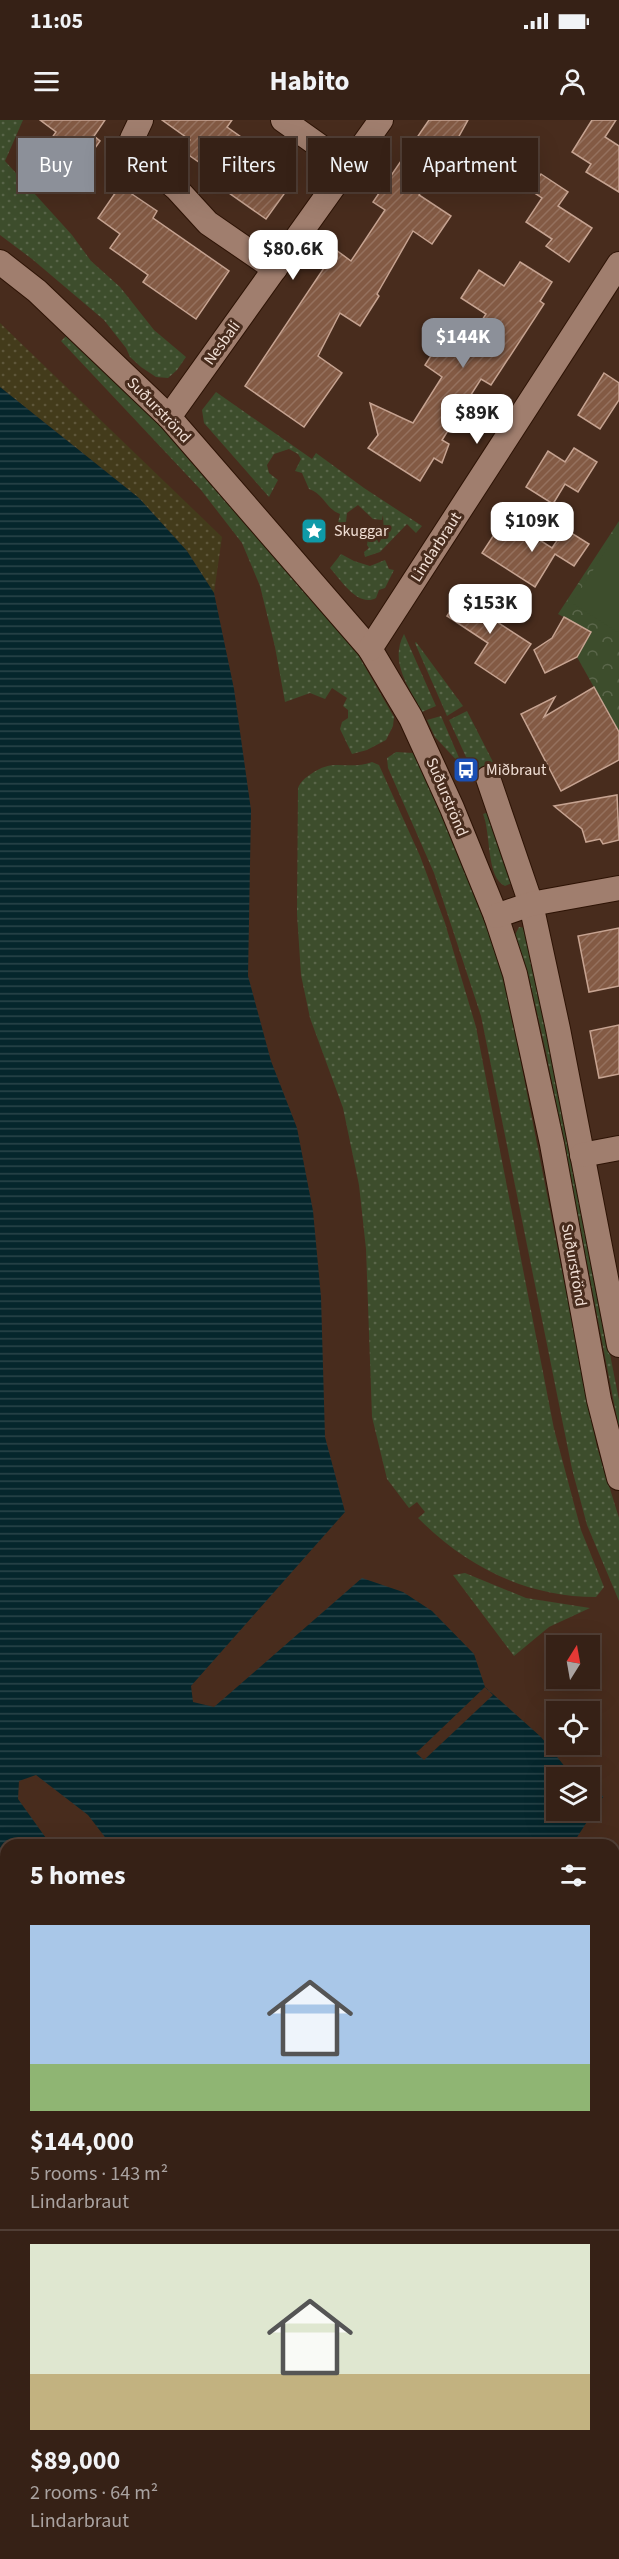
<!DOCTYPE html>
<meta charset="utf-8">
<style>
body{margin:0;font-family:"Source Sans 3",sans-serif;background:#3d291f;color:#f1f3f6;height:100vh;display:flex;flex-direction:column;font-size:22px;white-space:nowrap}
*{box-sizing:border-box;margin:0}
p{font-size:20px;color:#aaa3a1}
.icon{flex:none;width:33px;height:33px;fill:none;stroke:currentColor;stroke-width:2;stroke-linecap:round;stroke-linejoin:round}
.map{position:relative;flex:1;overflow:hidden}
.drawer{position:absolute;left:0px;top:1719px;width:620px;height:720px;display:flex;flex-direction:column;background:#362116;border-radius:18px 18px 0 0;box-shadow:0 6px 24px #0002,0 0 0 2px #503e35}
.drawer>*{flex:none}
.banner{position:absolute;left:18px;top:18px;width:584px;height:54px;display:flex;gap:12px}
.needle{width:39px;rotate:11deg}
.tools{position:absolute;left:546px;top:1515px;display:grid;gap:12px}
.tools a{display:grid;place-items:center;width:54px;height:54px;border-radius:0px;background:#362116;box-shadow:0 6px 24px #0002,0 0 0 2px #503e35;font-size:30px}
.price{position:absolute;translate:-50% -51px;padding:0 14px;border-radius:12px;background:#fff;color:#222;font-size:20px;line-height:39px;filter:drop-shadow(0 2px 3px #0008)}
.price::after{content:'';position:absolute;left:50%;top:36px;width:18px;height:14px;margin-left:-9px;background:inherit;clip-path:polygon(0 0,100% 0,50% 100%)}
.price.active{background:#8c9099;color:#fff}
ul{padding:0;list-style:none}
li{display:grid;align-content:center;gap:12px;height:318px;padding:0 30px}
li+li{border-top:2px solid #503e35}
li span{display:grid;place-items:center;height:186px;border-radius:0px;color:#555}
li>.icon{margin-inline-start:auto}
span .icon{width:108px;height:108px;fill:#fffc;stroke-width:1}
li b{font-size:26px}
h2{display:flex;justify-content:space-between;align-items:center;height:72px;padding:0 30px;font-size:26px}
.chip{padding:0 21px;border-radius:0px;background:#362116;box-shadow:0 6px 24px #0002,0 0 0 2px #503e35;font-size:21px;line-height:54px}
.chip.active{background:#8c9099;color:#fff}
.status{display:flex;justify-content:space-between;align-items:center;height:42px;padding:0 30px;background:#362116;direction:ltr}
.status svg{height:16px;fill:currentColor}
header{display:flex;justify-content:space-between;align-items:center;height:78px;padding:0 30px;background:#362116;font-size:27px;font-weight:700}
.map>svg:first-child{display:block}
.grass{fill:url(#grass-dots)}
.sand{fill:url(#sand-dots)}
.park{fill:url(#park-crowns)}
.pitch{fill:#3d4d2c}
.water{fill:url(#water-rules)}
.pier{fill:#482c1d}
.building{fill:url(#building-hatch);stroke:#c6a391;stroke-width:1.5}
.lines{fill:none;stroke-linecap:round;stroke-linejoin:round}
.minor-casing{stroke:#2d1305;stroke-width:26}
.minor{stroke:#a07e6e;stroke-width:24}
.labels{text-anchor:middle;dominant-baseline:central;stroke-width:6;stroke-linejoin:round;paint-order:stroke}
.street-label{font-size:16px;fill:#f1dfd5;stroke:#482c1d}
.poi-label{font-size:16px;fill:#f1dfd5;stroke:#482c1d;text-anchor:start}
</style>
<div class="status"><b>11:05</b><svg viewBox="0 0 49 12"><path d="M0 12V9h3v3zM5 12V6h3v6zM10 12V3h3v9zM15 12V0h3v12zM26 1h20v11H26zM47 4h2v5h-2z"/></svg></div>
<header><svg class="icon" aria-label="menu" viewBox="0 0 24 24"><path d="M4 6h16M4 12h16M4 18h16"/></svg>Habito<svg class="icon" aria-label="person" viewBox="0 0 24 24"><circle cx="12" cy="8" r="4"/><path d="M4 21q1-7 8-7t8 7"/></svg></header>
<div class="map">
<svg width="619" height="2439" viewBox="0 0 619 2439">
<defs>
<pattern id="grass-dots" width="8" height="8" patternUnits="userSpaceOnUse" patternTransform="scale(1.5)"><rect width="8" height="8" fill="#3d4d2c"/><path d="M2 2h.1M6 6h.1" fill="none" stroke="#5a664a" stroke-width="1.8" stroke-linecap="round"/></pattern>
<pattern id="sand-dots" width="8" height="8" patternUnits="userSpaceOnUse" patternTransform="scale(1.5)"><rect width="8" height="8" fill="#433b1b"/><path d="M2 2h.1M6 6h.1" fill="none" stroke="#5f573b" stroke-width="1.8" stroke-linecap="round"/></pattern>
<pattern id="park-crowns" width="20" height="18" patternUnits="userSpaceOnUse" patternTransform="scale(1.5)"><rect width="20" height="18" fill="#3d4d2c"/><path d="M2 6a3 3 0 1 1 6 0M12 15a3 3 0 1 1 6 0" fill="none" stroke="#5a664a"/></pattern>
<pattern id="water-rules" width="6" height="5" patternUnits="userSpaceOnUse" patternTransform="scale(1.5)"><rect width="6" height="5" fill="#05262c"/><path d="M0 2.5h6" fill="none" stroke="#2a454a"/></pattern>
<pattern id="building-hatch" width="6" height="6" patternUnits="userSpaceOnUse" patternTransform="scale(1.5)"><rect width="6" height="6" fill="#835a44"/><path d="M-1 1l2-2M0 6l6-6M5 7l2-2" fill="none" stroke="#95715e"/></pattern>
</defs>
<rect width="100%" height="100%" fill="#482c1d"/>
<!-- grass -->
<g class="grass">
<path d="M0 0H23L5 41 72 115 91 141 120 167 154 210 186 237 177 250 168 258 156 257 141 247 130 237 126 228 104 200 32 139 0 115Z"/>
<path d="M67 215 160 303 340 509 357 533 394 597 393 606 386 620 367 630 352 634 340 609 342 602 348 598V590L343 586 347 578 332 568 325 579 310 573 285 582 275 527 260 466 242 423 201 370 61 221Z"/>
<path d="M216 272 312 339 316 333 364 368 422 406 416 413 407 404 380 432 365 437 364 432 369 428 367 425 368 419 374 415 379 423 384 414 383 395 382 400 373 399 358 385 347 393 346 402 338 403 340 394C326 389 324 374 309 369L302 353 295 351 301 339 298 334 289 329 274 334 267 345 269 353 278 360 269 377 204 303 202 290Z"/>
<path d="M341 434 354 441 370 446 385 440 389 449 394 450 385 468 379 470 376 478C358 488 340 459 330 448Z"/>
<path d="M404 514 436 586 422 592C409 567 389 542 404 514Z"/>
<path d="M416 522 463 586 447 596 415 523Z"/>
<path d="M467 591 493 642 473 652 449 600Z"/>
<path d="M441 596 460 640 461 645 435 617 427 600Z"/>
<path d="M396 632 413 633C450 707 480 784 505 862L597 1327 619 1398V1481L587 1405 572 1349 481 896 434 753 388 648 387 638Z"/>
<path d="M372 642 379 645 420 736 445 803 476 907 554 1309 581 1410 604 1467 596 1477C526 1477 467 1447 418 1398L425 1392 417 1382 409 1388 387 1359 372 1297 366 1129 359 1065 343 988 310 898 301 855 297 794 298 668C301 661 305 658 311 654 334 637 347 651 372 642Z"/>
<path d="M489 692 512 763 505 766C486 758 491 712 483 694Z"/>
<path d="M519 807 526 808 619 1280V1309L546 932 529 858 515 815Z"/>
<path d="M465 1453 526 1478 590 1488 549 1507 514 1536 453 1455Z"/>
</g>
<!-- sand -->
<path class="sand" d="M0 203 222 417 214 473 187 431 139 378 0 267Z"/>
<!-- park -->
<path class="park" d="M619 401V612L577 537 591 512 558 494Z"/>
<!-- pitch -->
<path class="pitch" d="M619 410V513L572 483Z"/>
<!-- water -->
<path class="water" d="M0 267 139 378 187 431 214 473 234 569 251 690 248 856 271 941 297 1008 313 1091 321 1177 325 1317 345 1392 191 1566 193 1582 214 1587 362 1458 403 1472 432 1491 474 1534 485 1567 541 1617 566 1648 586 1657 556 1658V1690H590V1659L594 1661 603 1677 572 1725H111L88 1695 36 1655 19 1661 18 1679 51 1725H6V2433H614V1952L619 1955V2439H0Z"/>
<!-- pier -->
<path class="pier" d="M485 1567 493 1575 424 1640 416 1633Z"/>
<!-- building -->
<g class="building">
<path d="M40 0H105L94 16 100 21 74 58 40 35 56 12Z"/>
<path d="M162 0H232L227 7 297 56 266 99 219 66 223 59 183 31 190 20Z"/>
<path d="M429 0H468L458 18 478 32 458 59 439 44 419 75 451 96 432 124 413 111 377 174 379 176 360 206 340 193 318 236 342 253 304 307 245 266 336 130 351 141 385 90 373 82Z"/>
<path d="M592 0H616L605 17 619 26V72L586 52 591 44 572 32Z"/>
<path d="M541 54 568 72 558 86 592 108 569 142 546 126 552 119 526 102 542 78 530 70Z"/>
<path d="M120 66 157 91 153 98 229 151 196 199 143 162 148 155 110 128 120 114 98 98Z"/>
<path d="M520 142 552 162 540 181 544 184 491 265 481 259 442 320 449 324 442 343 434 338 420 361 368 328 378 315 370 283 413 303 442 257 425 245 443 217 464 228 486 194 461 178 479 150 504 166Z"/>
<path d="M604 253 619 263V280L600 309 578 295Z"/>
<path d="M574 328 597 342 578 372 565 364 553 384 526 367 548 331 565 342Z"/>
<path d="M501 404 528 421 532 415 552 428 565 409 589 424 574 446 555 434 535 467 482 433Z"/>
<path d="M465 468 503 493 497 502 531 524 505 563 475 543 488 523 447 496Z"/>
<path d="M564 497 591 512 577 537 545 553 534 530 552 518Z"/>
<path d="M594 567 619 612V640L561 671 521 594 555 577 544 597Z"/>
<path d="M617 675 619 720 603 724 600 719 586 722 582 709 554 686Z"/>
<path d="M619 808V866L589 872 578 816Z"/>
<path d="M619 905V954L599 958 590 911Z"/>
</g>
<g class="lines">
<!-- minor casing -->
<g class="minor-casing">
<g id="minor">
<path d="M141 0 132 19 138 36 176 68 208 103 275 149"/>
<path d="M283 0 349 47"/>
<path d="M0 142 37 171 169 297 370 529 411 598 452 688 496 796 515 854 552 1024 599 1280 619 1358"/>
<path d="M169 297 381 0"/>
<path d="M370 529 619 144"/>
<path d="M488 658 531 784 558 909 619 1225"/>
<path d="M496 796 531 784 619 768"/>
<path d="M582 1035 619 1028"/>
</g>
</g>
<!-- minor -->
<use href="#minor" class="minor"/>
</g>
<!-- icons -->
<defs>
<g id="sight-square" transform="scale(1.35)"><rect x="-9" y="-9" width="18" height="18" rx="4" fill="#0f9aa8" stroke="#482c1d"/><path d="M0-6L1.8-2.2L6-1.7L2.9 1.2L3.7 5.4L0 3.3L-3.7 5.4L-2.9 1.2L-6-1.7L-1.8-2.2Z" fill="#fff"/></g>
<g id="bus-square" transform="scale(1.35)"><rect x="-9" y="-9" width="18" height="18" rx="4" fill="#1a4fb4" stroke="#482c1d"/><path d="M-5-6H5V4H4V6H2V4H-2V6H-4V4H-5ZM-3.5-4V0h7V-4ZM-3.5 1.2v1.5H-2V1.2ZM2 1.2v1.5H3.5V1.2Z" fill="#fff"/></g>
</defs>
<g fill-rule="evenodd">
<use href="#sight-square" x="314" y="411"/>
<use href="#bus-square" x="466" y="650"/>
</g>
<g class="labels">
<!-- street labels -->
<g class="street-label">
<text transform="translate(222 223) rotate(-54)">Nesbali</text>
<text transform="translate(159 290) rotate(46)">Suðurströnd</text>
<text transform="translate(436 427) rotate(-57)">Lindarbraut</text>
<text transform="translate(447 677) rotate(67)">Suðurströnd</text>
<text transform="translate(574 1145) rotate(80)">Suðurströnd</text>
</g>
<!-- poi labels -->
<g class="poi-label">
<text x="334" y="411">Skuggar</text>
<text x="486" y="650">Miðbraut</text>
</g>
</g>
</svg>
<div class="tools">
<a><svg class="needle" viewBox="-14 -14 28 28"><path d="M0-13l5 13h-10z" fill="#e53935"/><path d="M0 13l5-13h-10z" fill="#aaa3a1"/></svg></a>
<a><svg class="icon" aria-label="locate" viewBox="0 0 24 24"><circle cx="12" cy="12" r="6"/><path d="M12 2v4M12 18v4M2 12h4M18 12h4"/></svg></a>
<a><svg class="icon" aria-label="layers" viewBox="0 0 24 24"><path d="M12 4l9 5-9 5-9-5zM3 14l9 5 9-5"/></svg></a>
</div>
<b class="price" style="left:293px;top:161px">$80.6K</b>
<b class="price active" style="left:463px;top:249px">$144K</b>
<b class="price" style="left:477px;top:325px">$89K</b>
<b class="price" style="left:532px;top:433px">$109K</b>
<b class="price" style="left:490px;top:515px">$153K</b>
<div class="banner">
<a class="chip active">Buy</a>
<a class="chip">Rent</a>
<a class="chip">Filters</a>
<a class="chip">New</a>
<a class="chip">Apartment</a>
</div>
<section class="drawer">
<h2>5 homes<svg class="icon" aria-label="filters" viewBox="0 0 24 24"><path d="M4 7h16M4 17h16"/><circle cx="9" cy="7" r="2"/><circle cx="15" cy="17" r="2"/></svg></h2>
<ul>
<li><span style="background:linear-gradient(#a9c7e8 75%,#8fb573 0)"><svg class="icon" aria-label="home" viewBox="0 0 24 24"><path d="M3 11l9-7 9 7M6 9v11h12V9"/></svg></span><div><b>$144,000</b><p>5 rooms · 143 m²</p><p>Lindarbraut</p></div></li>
<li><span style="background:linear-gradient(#dfe7d0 70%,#c2b280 0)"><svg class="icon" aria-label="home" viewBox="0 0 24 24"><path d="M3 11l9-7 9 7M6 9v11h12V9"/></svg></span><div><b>$89,000</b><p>2 rooms · 64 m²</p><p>Lindarbraut</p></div></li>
</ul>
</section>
</div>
